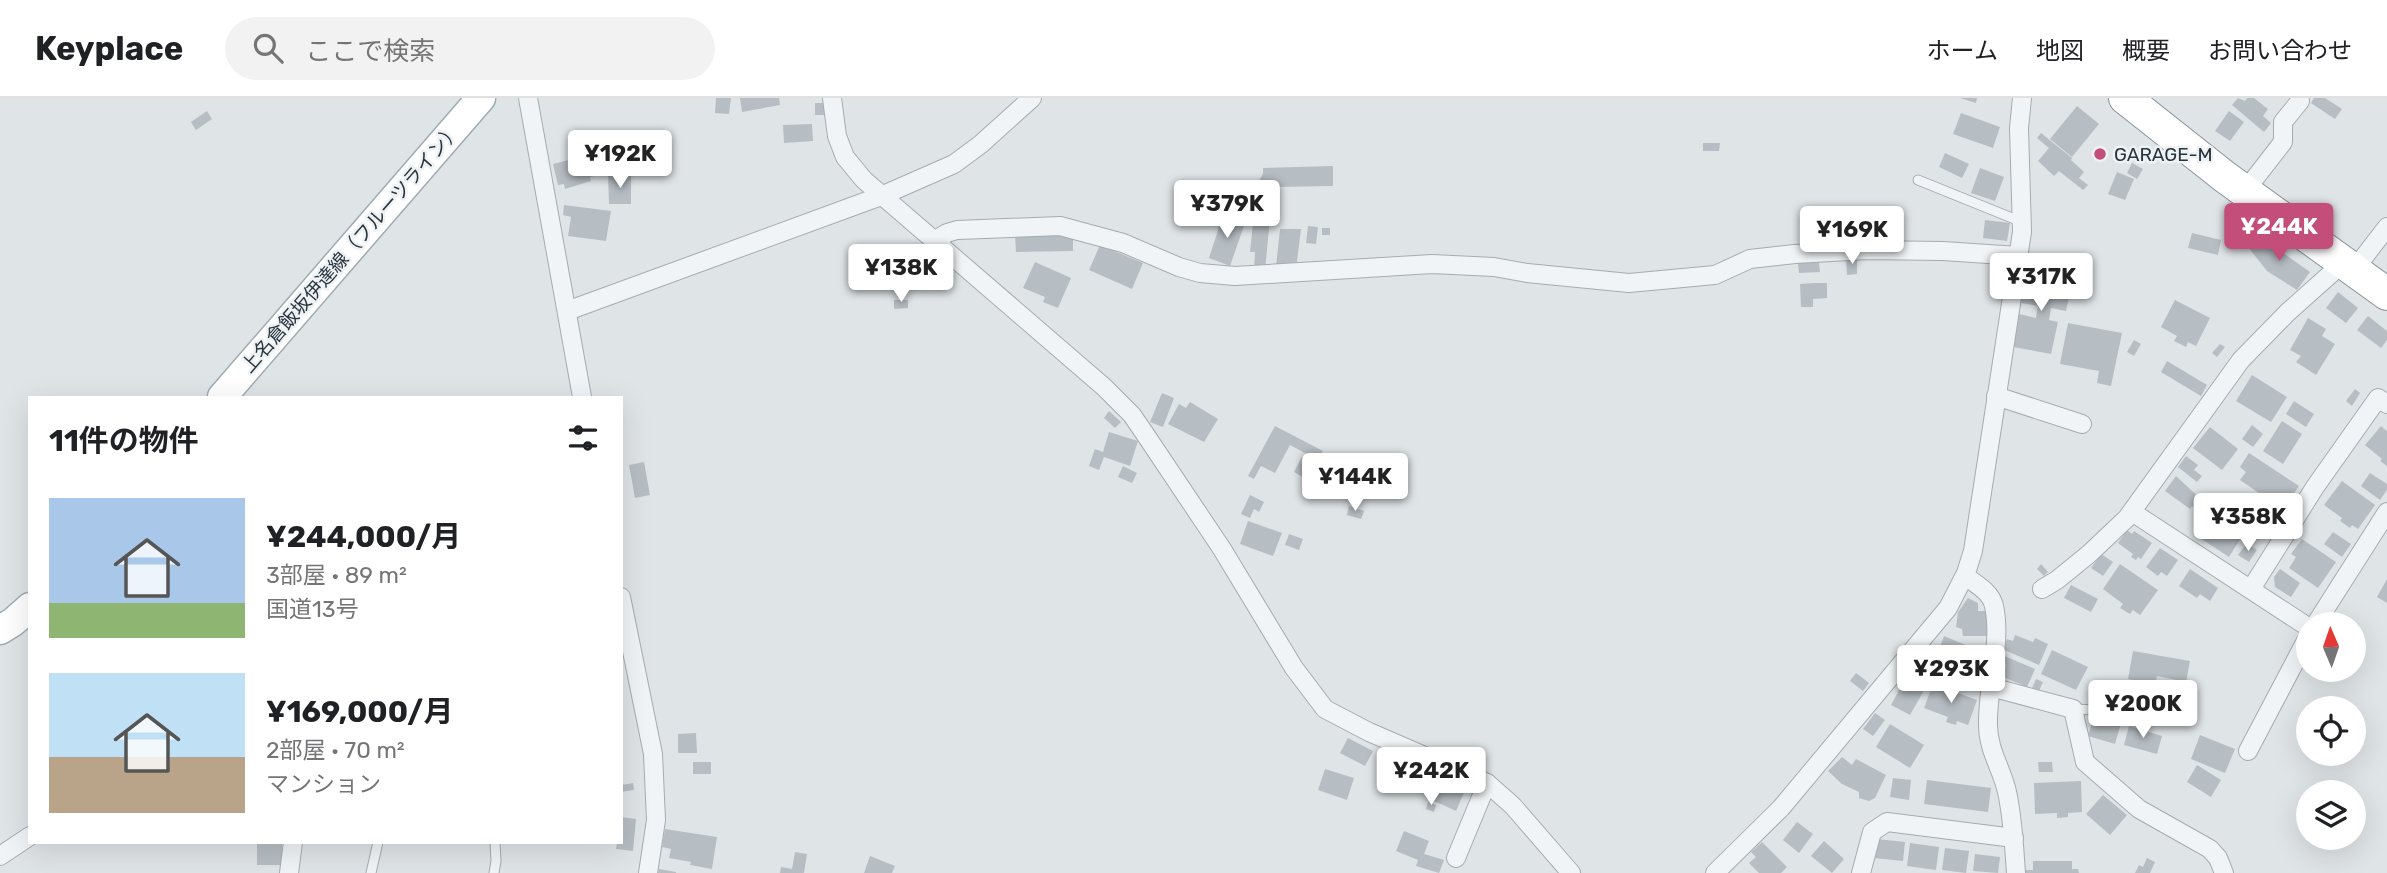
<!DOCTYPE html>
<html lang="ja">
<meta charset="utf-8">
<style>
body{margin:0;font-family:Rubik,"Noto Sans JP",sans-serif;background:#f2f2f2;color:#202124;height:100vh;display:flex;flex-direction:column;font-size:26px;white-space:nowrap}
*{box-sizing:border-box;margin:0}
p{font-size:23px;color:#757577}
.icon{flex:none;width:38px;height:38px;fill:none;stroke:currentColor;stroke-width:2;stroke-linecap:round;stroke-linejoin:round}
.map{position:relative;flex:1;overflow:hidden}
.panel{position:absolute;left:28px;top:298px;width:595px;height:448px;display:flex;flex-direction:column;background:#fff;border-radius:0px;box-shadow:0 7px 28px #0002}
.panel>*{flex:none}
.needle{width:46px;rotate:358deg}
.tools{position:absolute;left:2296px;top:514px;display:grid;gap:14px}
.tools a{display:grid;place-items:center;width:70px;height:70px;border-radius:50%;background:#fff;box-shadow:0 7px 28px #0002;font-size:35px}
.price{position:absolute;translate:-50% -60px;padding:0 16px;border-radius:7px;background:#fff;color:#222;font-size:23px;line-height:46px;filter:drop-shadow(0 2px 4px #0008)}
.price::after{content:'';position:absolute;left:50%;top:42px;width:21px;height:16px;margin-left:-10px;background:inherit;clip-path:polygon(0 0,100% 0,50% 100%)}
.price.selected{background:#c24e79;color:#fff}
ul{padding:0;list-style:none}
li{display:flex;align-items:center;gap:21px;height:175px;padding:0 21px}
li span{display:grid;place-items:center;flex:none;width:196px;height:140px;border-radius:0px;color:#555}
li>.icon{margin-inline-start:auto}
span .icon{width:84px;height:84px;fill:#fffc;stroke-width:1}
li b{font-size:30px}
h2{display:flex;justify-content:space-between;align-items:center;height:84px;padding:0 21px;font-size:30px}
header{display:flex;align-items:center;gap:42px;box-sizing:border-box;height:98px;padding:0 35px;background:#fff;border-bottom:2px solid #e0e0e0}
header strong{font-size:33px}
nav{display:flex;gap:38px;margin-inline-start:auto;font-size:24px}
.search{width:490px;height:63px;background:#f2f2f2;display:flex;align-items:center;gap:18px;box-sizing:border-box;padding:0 24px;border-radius:38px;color:#757577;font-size:26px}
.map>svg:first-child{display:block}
.building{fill:#b7bec3}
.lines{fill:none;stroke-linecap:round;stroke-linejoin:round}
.lane-casing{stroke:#a5acb1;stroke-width:11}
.street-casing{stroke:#a5acb1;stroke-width:20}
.primary-casing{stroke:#9fabb2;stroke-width:31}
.highway-casing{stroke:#88949c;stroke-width:34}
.lane{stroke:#f1f4f6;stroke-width:9}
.street{stroke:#f1f4f6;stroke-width:18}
.primary{stroke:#fff;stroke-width:28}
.highway{stroke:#fff;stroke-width:32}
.poi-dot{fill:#c24e79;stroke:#eef2f5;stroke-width:2.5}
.labels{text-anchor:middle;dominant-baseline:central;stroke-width:5;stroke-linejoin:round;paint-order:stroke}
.poi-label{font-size:19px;fill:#29353d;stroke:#eef2f5;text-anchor:start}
.street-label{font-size:19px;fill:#29353d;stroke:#eef2f5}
</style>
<header>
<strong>Keyplace</strong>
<div class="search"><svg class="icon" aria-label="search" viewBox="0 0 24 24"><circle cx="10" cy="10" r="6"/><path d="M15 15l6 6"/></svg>ここで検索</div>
<nav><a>ホーム</a><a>地図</a><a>概要</a><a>お問い合わせ</a></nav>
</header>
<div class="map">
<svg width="2387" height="775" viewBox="0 0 2387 775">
<rect width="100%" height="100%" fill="#dfe4e7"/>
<!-- building -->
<g class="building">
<path d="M716 0H731L729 16 715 15Z"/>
<path d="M740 0H779L780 7 742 14Z"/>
<path d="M1960 0H1977L1976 5Z"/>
<path d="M2238 0 2245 3 2247 0H2254L2268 11 2263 18 2271 25 2264 34 2232 7Z"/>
<path d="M2314 0H2325L2342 11 2335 21 2311 5Z"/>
<rect x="815" y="5" width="10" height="12"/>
<path d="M2077 8 2099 26 2072 59 2050 41Z"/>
<path d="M207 13 212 21 196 32 191 24Z"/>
<path d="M2229 13 2244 24 2230 43 2215 33Z"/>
<path d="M1961 15 2000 29 1993 50 1953 36Z"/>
<path d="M812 26 813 43 784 45 783 27Z"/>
<path d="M2041 35 2072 60 2071 62 2084 74 2079 80 2088 87 2083 92 2059 73 2054 78 2038 63 2049 50 2037 40Z"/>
<path d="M1703 45H1720L1719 53H1703Z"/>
<path d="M603 48 604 68H596L598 77 590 79 591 83 565 91 564 86 558 87 553 66 592 56V49Z"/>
<path d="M1945 55 1969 66 1962 80 1939 69Z"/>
<path d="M2132 65 2143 71 2137 81 2127 75Z"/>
<path d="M1333 68V88L1277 89 1272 100 1265 172H1254L1255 154H1250L1253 125 1238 118 1263 76V70Z"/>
<path d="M1980 70 2004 79 1995 103 1971 95Z"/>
<path d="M2117 74 2134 81 2125 102 2108 96Z"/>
<path d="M608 78H631V106H609Z"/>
<path d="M564 107 611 113 606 143 568 138 571 119 563 117Z"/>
<path d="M1223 117 1245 125 1230 168 1209 160Z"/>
<path d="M1985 122 2010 125 2007 143 1983 140Z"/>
<path d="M1308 128 1318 129 1316 146 1306 145Z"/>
<rect x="1322" y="130" width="8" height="7"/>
<path d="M1280 131H1301L1296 171 1276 169Z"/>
<path d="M2192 135 2221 142 2218 157 2188 150Z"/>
<path d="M1073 136V153L1016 154 1015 137Z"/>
<path d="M2258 137 2310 174 2297 192 2267 173 2248 149Z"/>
<path d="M1100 147 1143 165 1132 191 1089 172Z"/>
<path d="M897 148 903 174 858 184 851 159Z"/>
<path d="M925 149 928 162 937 159 943 184 917 190 908 153Z"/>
<path d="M1857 159V176L1847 177 1846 160Z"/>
<path d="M1035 164 1071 180 1058 210 1043 204 1045 199 1023 190Z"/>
<path d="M1798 165H1819L1820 174 1799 175Z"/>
<path d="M2026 177 2072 185 2066 213 2051 210 2049 222 2058 224 2051 256 2013 249 2019 216 2036 220 2038 208 2021 205Z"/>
<path d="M1813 185H1827V200L1813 201V209H1801L1800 186Z"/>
<path d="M2338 194 2358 210 2346 225 2326 210Z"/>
<path d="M894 202H908V210L894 211Z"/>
<path d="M2175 202 2210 220 2196 248 2188 244 2186 249 2174 243 2177 238 2161 229Z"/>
<path d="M2368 218 2387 233V242L2381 250 2357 232Z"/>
<path d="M2308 220 2326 231 2322 238 2335 246 2316 277 2296 264 2301 258 2290 252Z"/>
<path d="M2068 225 2122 235 2111 288 2097 285 2099 273 2060 266Z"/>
<path d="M2134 242 2141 246 2134 258 2127 254Z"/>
<path d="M2220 246 2225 249 2217 259 2212 255Z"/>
<path d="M2167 263 2207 287 2201 298 2161 274Z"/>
<path d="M2252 277 2287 299 2271 324 2236 303Z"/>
<path d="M2355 291 2360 295 2352 308 2346 303Z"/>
<path d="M1162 295 1174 300 1163 329 1150 324Z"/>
<path d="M2294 303 2314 316 2306 329 2286 316Z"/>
<path d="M1190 304 1218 321 1204 344 1168 326 1179 306 1186 310Z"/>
<path d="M1109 313 1121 324 1115 330 1104 320Z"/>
<path d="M2282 323 2302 336 2283 366 2263 353Z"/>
<path d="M2252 327 2263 336 2253 349 2242 341Z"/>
<path d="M1275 328 1323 353 1318 362 1290 347 1275 375 1261 368 1254 381 1248 378Z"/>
<path d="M2381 328 2387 333V368L2380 363 2382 361 2365 347Z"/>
<path d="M2210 329 2238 351 2222 372 2193 350Z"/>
<path d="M1109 334 1138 343 1130 368 1104 359 1099 372 1089 368 1095 351 1103 354Z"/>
<path d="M2249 355 2299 388 2289 402 2282 397 2275 406 2240 382 2246 374 2240 369Z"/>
<path d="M2186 358 2198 367 2194 372 2202 378 2197 384 2178 369Z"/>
<path d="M1302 359 1317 367 1308 382 1294 374Z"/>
<path d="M644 364 650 397 635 400 629 367Z"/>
<path d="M1123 368 1137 375 1132 385 1118 379Z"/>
<path d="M2370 375 2387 386V392L2380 402 2361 388Z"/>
<path d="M2176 378 2204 404 2197 412 2192 408 2190 411 2165 393Z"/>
<path d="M2342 383 2375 407 2358 431 2352 427 2350 430 2340 423 2342 420 2324 407Z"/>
<path d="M1250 397 1264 404 1259 414 1254 411 1250 420 1241 416Z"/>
<path d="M1349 408 1364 413 1361 421 1347 417Z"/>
<path d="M2211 417 2242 438 2229 459 2197 438Z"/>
<path d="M2248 417 2267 430 2258 442 2239 429Z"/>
<path d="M1248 423 1282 435 1273 458 1240 446Z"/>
<path d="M2127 432 2132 436 2134 433 2152 445 2141 461 2138 459 2136 462 2131 459 2133 456 2118 445Z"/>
<path d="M2333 434 2351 446 2342 459 2324 446Z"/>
<path d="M1289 436 1303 441 1299 452 1285 447Z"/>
<path d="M2302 441 2336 464 2318 490 2289 470 2296 459 2291 456Z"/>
<path d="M2247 445 2257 452 2249 464 2238 457Z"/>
<path d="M2160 450 2178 462 2167 478 2161 474 2158 478 2146 469Z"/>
<path d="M2101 456 2113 464 2103 478 2091 470Z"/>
<path d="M2041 466 2048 474 2044 478 2037 471Z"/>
<path d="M2120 466 2158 492 2140 517 2133 512 2130 516 2120 510 2123 506 2103 491Z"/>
<path d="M2190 471 2218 490 2210 503 2200 496 2197 500 2179 488Z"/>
<path d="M2280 471 2300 485 2291 499 2275 489 2274 479Z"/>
<path d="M2387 481V505L2377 499Z"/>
<path d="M2071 487 2098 501 2091 514 2064 500Z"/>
<path d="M1968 500 1978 505V513H1987V538H1963L1962 531 1956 529 1958 514Z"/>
<path d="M2015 537 2033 544 2035 540 2048 546 2039 567 2002 551 2007 541 2013 543Z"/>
<path d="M1944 538 1987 556 1978 579 1935 562Z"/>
<path d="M2052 552 2088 569 2076 592 2041 576Z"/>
<path d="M2133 553 2190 563 2186 584 2157 578 2155 586 2128 581Z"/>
<path d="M2002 557 2035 571 2027 589 2001 578 2006 567 1999 564Z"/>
<path d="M1856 575 1869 585 1863 593 1850 583Z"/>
<path d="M1908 576 1927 587 1910 617 1891 607Z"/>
<path d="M2036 581 2043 584 2039 593 2032 590Z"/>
<path d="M1933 586 1977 602 1968 627 1957 623 1956 627 1946 624 1948 619 1924 610Z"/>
<path d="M1875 615 1885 622 1873 638 1863 631Z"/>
<path d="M2094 617 2121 625 2115 646 2088 638Z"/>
<path d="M1890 626 1924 647 1910 670 1876 649Z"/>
<path d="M2129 628 2162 638 2157 656 2124 647Z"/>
<path d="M696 635 697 655H678V636Z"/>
<path d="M2200 637 2235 651 2225 675 2191 661Z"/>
<path d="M1348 640 1373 653 1365 668 1340 655Z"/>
<path d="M1842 659 1852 667 1856 661 1886 677 1875 700 1869 703 1859 700V694L1842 686 1828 673Z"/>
<rect x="693" y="664" width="18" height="12"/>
<path d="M2038 664H2052L2053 674H2039Z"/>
<path d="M2197 667 2221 682 2211 699 2187 684Z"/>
<path d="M1325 671 1354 680 1347 702 1318 692Z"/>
<path d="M1442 679 1466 690 1456 713 1432 702Z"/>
<path d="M1893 680 1911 682 1909 702 1890 699Z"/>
<path d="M1927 682 1991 690 1988 714 1924 706Z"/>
<path d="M2081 683 2082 714 2068 715V719L2057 720V715L2035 716 2034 685Z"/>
<path d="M633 685 634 692 621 694V687Z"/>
<path d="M2103 697 2127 717 2110 737 2086 716Z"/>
<path d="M1428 704 1436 707 1434 714 1426 711Z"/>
<path d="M621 719 636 721 633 753 616 751 617 744H621Z"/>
<path d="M1797 724 1813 736 1799 755 1783 742Z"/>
<path d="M665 731 717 739 712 771 690 767 691 764 669 760 671 751 662 749Z"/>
<path d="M1404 733 1429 743 1424 756 1444 762 1439 775 1416 768 1418 762 1396 753Z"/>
<path d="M1877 741 1905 744 1903 763 1874 760Z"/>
<path d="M1824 743 1844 761 1832 775 1811 758Z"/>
<rect x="257" y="744" width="25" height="23"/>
<path d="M1762 744 1787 769 1781 775H1759L1749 765 1756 759 1751 754Z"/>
<path d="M1910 745 1939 749 1936 772 1907 768Z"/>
<path d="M1945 750 1969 753 1966 775 1942 772Z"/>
<path d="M795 754 807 756 804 775H780L781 769 792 771Z"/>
<path d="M1975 756 2000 759 1998 775 1973 773Z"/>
<path d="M870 758 895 768 892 775H864Z"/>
<path d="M2147 760 2155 764 2150 775H2135L2139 767 2143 769Z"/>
<path d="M2033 763H2072V771H2078L2079 775H2026V772H2033Z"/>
<path d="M659 771 676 774V775H658Z"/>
</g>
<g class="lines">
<!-- lane casing -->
<g class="lane-casing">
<g id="lane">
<path d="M1918 82 2022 124"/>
<path d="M2073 611 2148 614 2153 597"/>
<path d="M371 775 378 744"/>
<path d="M494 775 496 763 495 744"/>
</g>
</g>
<!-- street casing -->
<g class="street-casing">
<g id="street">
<path d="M528 0 582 299"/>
<path d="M832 0 837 38 845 59 864 82 1104 289 1132 317 1147 339 1222 451 1294 570 1325 611 1369 634 1487 685 1513 708 1571 775"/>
<path d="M2245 93 2283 44V24L2300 3"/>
<path d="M934 143 947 135 957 132 1060 128 1123 145 1179 169 1200 175 1235 178 1432 166 1494 169 1527 175 1629 185 1715 177 1750 161 1795 156 1867 152 1943 153 2018 158"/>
<path d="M2354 172 2387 129"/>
<path d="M567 213 881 98 954 66 981 46 1032 0"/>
<path d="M1996 298 2082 326"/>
<path d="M2132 414 2308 529"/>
<path d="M1965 478C1976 486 1991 494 1994 508 2002 545 1987 590 1988 627 1988 652 2002 671 2007 694 2013 721 2014 748 2016 775"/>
<path d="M2042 491 2057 482 2089 456 2127 420 2241 262 2288 214 2344 164"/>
<path d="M2251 491 2315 389 2378 300 2387 306"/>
<path d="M621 499 653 656 656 722 648 775"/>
<path d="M2315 527 2387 414"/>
<path d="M1991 589 2073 611 2085 664 2139 711 2210 751 2218 760 2224 775"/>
<path d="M2248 653 2308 539"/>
<path d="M0 758 30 738"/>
<path d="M1456 760 1487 685"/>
<path d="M289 775 293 744"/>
<path d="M1715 775 1781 710 1948 510 1966 475 1973 453 2022 134 2019 30 2022 0"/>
<path d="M1861 775 1872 734 1887 724 2014 740"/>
</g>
</g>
<!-- primary casing -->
<g class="primary-casing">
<g id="primary">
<path d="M222 299 481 0"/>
<path d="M0 532 13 524 30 509"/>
</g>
</g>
<!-- highway casing -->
<g class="highway-casing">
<path id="highway" d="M2125 0 2225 79 2387 196"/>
</g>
<!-- lane -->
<use href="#lane" class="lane"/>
<!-- street -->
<use href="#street" class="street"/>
<!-- primary -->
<use href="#primary" class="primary"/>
<!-- highway -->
<use href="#highway" class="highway"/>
</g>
<!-- markers -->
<circle class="poi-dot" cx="2100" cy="56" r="7"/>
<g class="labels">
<!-- poi labels -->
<g class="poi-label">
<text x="2114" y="56">GARAGE-M</text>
</g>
<!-- street labels -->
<g class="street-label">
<text transform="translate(351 150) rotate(-49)">上名倉飯坂伊達線（フルーツライン）</text>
</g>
</g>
</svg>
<div class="tools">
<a><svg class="needle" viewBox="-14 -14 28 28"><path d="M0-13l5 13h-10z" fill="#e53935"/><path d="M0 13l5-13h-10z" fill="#757577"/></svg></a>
<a><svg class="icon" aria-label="locate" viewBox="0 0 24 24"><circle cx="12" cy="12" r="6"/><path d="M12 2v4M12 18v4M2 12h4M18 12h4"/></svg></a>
<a><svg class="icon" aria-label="layers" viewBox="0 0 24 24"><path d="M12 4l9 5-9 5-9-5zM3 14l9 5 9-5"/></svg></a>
</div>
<b class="price" style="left:620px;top:92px">¥192K</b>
<b class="price" style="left:1227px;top:142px">¥379K</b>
<b class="price selected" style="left:2279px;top:165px">¥244K</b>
<b class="price" style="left:1852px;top:168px">¥169K</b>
<b class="price" style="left:901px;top:206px">¥138K</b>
<b class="price" style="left:2041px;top:215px">¥317K</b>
<b class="price" style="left:1355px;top:415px">¥144K</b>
<b class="price" style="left:2248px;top:455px">¥358K</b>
<b class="price" style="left:1951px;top:607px">¥293K</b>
<b class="price" style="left:2143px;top:642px">¥200K</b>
<b class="price" style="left:1431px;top:709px">¥242K</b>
<section class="panel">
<h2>11件の物件<svg class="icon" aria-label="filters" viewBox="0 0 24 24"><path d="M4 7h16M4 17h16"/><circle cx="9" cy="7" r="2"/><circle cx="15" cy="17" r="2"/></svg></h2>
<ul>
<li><span style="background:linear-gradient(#a9c7e8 75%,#8fb573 0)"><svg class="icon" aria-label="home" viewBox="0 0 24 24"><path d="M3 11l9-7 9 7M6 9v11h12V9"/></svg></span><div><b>¥244,000/月</b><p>3部屋 · 89 m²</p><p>国道13号</p></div></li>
<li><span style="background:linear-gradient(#bfe0f5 60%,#b9a48a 0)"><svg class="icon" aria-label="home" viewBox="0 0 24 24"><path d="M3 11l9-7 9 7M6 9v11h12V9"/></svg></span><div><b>¥169,000/月</b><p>2部屋 · 70 m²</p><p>マンション</p></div></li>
</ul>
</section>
</div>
